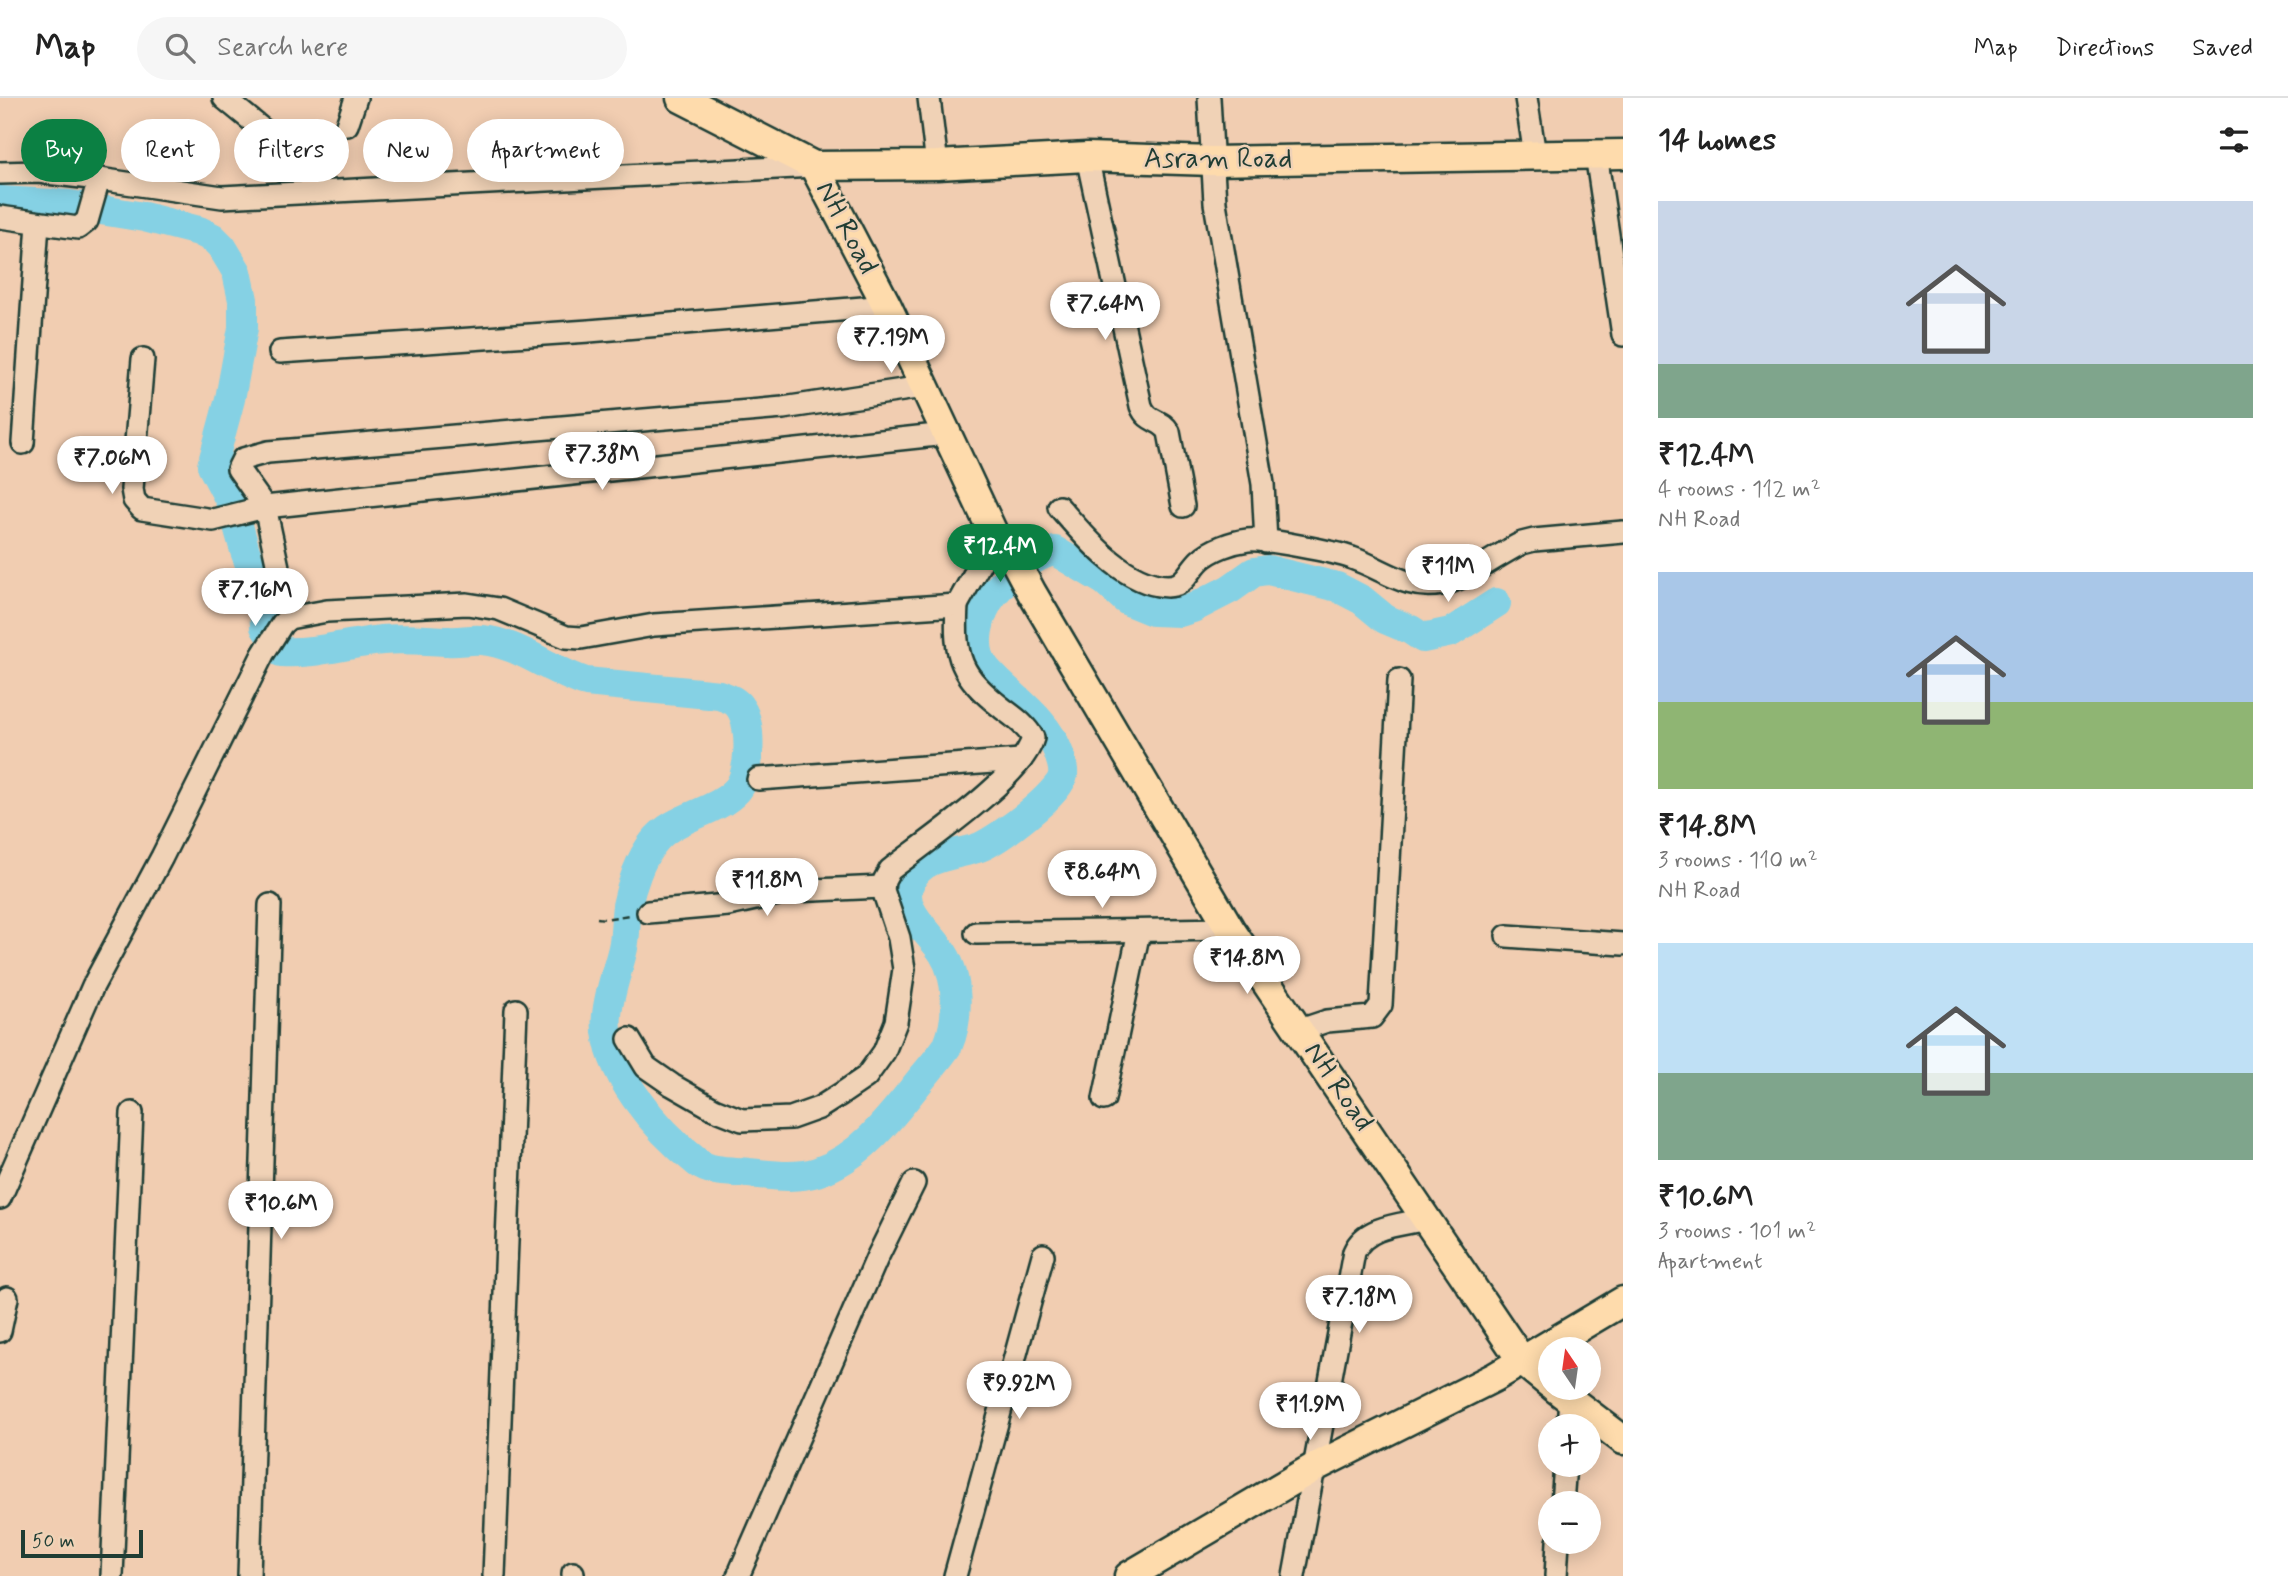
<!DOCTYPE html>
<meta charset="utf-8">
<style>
body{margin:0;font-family:Mynerve,sans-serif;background:#f6f6f6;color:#222;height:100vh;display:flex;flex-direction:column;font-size:26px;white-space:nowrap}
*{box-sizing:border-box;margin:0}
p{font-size:23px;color:#767676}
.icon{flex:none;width:38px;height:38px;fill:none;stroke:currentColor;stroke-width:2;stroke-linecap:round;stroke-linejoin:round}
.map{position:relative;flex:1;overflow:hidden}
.drawer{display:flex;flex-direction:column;background:#fff;width:665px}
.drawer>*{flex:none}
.hud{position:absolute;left:21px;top:21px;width:665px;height:63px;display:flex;gap:14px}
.needle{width:46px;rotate:347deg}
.tools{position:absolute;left:1538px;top:1239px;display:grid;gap:14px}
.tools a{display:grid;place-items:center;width:63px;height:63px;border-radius:50%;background:#fff;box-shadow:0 4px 18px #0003;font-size:35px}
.scale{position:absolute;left:21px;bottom:18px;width:122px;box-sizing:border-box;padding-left:7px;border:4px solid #1f3d34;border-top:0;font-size:19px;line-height:24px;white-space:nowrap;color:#1f3d34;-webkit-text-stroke:5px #f0d2b6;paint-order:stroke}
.price{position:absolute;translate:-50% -60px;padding:0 16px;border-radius:24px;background:#fff;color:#222;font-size:23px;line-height:46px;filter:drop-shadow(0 2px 4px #0008)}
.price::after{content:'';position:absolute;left:50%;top:42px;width:21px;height:16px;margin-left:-10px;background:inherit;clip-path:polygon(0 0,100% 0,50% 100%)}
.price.current{background:#0b8043;color:#fff}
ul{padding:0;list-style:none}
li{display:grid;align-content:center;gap:14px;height:371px;padding:0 35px}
li span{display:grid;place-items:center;height:217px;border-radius:0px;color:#555}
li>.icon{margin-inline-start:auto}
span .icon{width:126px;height:126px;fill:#fffc;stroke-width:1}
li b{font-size:30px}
h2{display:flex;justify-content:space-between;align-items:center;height:84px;padding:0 35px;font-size:30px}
.tag{padding:0 24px;border-radius:32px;background:#fff;box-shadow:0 4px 18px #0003;font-size:24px;line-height:63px}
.tag.current{background:#0b8043;color:#fff}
header{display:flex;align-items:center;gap:42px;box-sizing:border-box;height:98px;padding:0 35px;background:#fff;border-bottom:2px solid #e0e0e0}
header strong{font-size:33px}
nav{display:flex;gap:38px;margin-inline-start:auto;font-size:24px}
.search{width:490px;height:63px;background:#f6f6f6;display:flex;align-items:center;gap:18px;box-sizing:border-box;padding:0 24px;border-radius:38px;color:#767676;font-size:26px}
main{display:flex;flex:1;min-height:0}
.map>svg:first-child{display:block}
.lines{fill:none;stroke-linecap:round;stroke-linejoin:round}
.river{stroke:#85d1e4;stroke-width:30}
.minor-casing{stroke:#1f3d34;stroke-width:26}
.major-casing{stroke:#1f3d34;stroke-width:33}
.path{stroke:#1f3d34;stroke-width:2.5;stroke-dasharray:7 5;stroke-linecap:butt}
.minor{stroke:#f0d2b6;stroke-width:21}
.major{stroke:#fedbac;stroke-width:28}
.labels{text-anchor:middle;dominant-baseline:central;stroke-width:5;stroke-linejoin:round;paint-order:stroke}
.street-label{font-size:28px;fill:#1f3d34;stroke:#f0d2b6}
</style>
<header>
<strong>Map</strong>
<div class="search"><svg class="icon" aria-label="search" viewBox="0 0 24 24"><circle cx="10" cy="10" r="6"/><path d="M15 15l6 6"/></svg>Search here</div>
<nav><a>Map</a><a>Directions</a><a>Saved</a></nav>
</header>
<main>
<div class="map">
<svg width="1623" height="1478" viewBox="0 0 1623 1478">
<rect width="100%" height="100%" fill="#f1cdb1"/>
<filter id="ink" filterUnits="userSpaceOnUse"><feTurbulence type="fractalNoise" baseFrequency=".0143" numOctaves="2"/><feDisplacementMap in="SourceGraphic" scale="14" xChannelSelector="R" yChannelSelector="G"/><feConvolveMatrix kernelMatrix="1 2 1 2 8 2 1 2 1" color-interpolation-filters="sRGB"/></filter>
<g filter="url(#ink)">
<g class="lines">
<!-- river -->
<path class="river" d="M0 103 70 107 144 119 199 133 213 140 222 149 237 174 243 202V230L230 301 212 368 232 406 245 453 264 504 265 529 281 554C311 556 338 548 367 544 394 539 421 542 448 543 459 544 470 541 481 542 519 545 550 573 586 584L719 597C728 600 736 602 741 611 752 628 751 676 737 692 714 717 674 717 653 745 640 761 631 788 627 808 625 822 626 836 623 850 618 872 609 894 607 917 601 971 659 1034 698 1065 711 1075 733 1073 749 1075 772 1077 794 1081 817 1074 863 1059 893 1016 922 980 931 969 940 959 948 947 959 921 959 880 943 855 930 834 895 810 911 782 924 756 956 758 980 749 999 741 1060 696 1063 677 1064 670 1061 662 1059 656 1046 619 1011 600 987 572 968 551 979 513 995 494 1010 477 1033 457 1055 453L1105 483 1126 502 1153 513 1180 514 1193 510 1230 491 1254 474 1268 472 1337 489 1362 502 1385 521 1411 532 1423 540 1451 534 1496 505"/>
<!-- minor casing -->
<g class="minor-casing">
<g id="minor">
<path d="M224 0 273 40"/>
<path d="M929 0 937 67"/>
<path d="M1209 0 1215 105 1263 386 1266 444"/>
<path d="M1526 0 1535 57"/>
<path d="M347 27 356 0"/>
<path d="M1596 56 1623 237"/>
<path d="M1087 59 1141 308C1148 326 1161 320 1169 334L1183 408"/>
<path d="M0 75 38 74 99 81 87 123 78 130 0 119"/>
<path d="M99 81 222 99 814 68"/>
<path d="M280 254 589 233 887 208"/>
<path d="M143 261 132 391 134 402 142 411 213 422 265 409 946 336"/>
<path d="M23 345 38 125"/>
<path d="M1059 409C1084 438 1119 480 1158 487 1185 492 1185 477 1200 462 1212 451 1232 444 1248 442 1263 440 1336 454 1352 460 1384 471 1407 493 1442 486 1465 482 1499 456 1522 445L1534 442 1623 434"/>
<path d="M289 520 265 409 238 371 243 361 268 354 783 310 923 289"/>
<path d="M758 681 1021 662"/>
<path d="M648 814 728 807 792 793 883 789"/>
<path d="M976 835 1230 831"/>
<path d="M1507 838 1623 846"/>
<path d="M1300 932 1327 923 1372 919 1381 907 1399 582"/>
<path d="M629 941 646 969 672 987 714 1011 742 1022 791 1020 819 1010 841 996 866 979 884 954 896 924 904 871 899 840 883 792 884 783 890 772C923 746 1024 678 1033 640 1026 627 1014 619 1002 610 960 577 954 560 957 507"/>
<path d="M1104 1001 1139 833"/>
<path d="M0 1100 93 888 162 759 263 556 282 526 289 520 327 513 467 506 499 511 566 539 581 540 654 527 957 507 995 439"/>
<path d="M0 1233 7 1200"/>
<path d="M1568 1328 1570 1301"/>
<path d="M1562 1405 1565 1367"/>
<path d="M112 1478 132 1015"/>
<path d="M249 1478 270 807"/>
<path d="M494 1478 516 912"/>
<path d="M573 1478V1475"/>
<path d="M738 1478 877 1160 914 1085"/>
<path d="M955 1478 1043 1157"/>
<path d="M1294 1478 1354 1154C1366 1127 1402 1127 1427 1121"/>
<path d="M1556 1478 1558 1444"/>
</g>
</g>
<!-- major casing -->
<g class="major-casing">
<g id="major">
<path d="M681 0 814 68 937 67 1087 59 1213 63 1623 56"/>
<path d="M814 68 887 208 995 439 1010 454 1032 495 1230 831 1522 1263 1550 1286"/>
<path d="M1555 1290 1623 1342"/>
<path d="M1129 1478 1313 1370 1495 1279 1623 1203"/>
</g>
</g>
<!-- path -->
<path class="path" d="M597 820 605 821 629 817"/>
<!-- minor -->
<use href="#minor" class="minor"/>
<!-- major -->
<use href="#major" class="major"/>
</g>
</g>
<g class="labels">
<!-- street labels -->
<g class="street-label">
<text x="1218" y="61">Asram Road</text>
<text transform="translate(846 130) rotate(62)">NH Road</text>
<text transform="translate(1338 989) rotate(56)">NH Road</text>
</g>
</g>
</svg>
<div class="tools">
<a><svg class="needle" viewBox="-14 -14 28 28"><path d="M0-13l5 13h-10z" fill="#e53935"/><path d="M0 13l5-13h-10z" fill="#767676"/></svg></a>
<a>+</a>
<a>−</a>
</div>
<div class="scale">50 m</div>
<b class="price" style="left:1105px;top:244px">₹7.64M</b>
<b class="price" style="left:891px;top:277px">₹7.19M</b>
<b class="price" style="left:602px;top:394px">₹7.38M</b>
<b class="price" style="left:112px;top:398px">₹7.06M</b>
<b class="price current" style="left:1000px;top:486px">₹12.4M</b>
<b class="price" style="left:1448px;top:506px">₹11M</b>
<b class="price" style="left:255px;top:530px">₹7.16M</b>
<b class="price" style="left:1102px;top:812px">₹8.64M</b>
<b class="price" style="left:767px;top:820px">₹11.8M</b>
<b class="price" style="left:1247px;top:898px">₹14.8M</b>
<b class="price" style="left:281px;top:1143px">₹10.6M</b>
<b class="price" style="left:1359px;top:1237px">₹7.18M</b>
<b class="price" style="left:1019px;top:1323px">₹9.92M</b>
<b class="price" style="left:1310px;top:1344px">₹11.9M</b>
<div class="hud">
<a class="tag current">Buy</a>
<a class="tag">Rent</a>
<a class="tag">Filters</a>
<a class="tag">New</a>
<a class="tag">Apartment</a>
</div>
</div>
<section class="drawer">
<h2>14 homes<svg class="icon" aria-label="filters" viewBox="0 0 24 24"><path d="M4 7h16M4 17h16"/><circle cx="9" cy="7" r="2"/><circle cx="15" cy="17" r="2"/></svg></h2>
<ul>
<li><span style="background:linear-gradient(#c9d6e8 75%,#7fa58c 0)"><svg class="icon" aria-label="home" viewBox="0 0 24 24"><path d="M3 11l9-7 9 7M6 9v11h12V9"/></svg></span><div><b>₹12.4M</b><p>4 rooms · 112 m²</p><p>NH Road</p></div></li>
<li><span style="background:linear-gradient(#a9c7e8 60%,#8fb573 0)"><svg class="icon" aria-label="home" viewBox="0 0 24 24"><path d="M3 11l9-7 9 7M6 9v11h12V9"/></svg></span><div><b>₹14.8M</b><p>3 rooms · 110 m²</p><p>NH Road</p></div></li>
<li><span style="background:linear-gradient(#bfe0f5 60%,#7fa58c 0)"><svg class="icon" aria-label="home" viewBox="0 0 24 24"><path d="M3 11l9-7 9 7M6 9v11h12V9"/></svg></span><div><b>₹10.6M</b><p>3 rooms · 101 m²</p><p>Apartment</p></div></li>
</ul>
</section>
</main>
